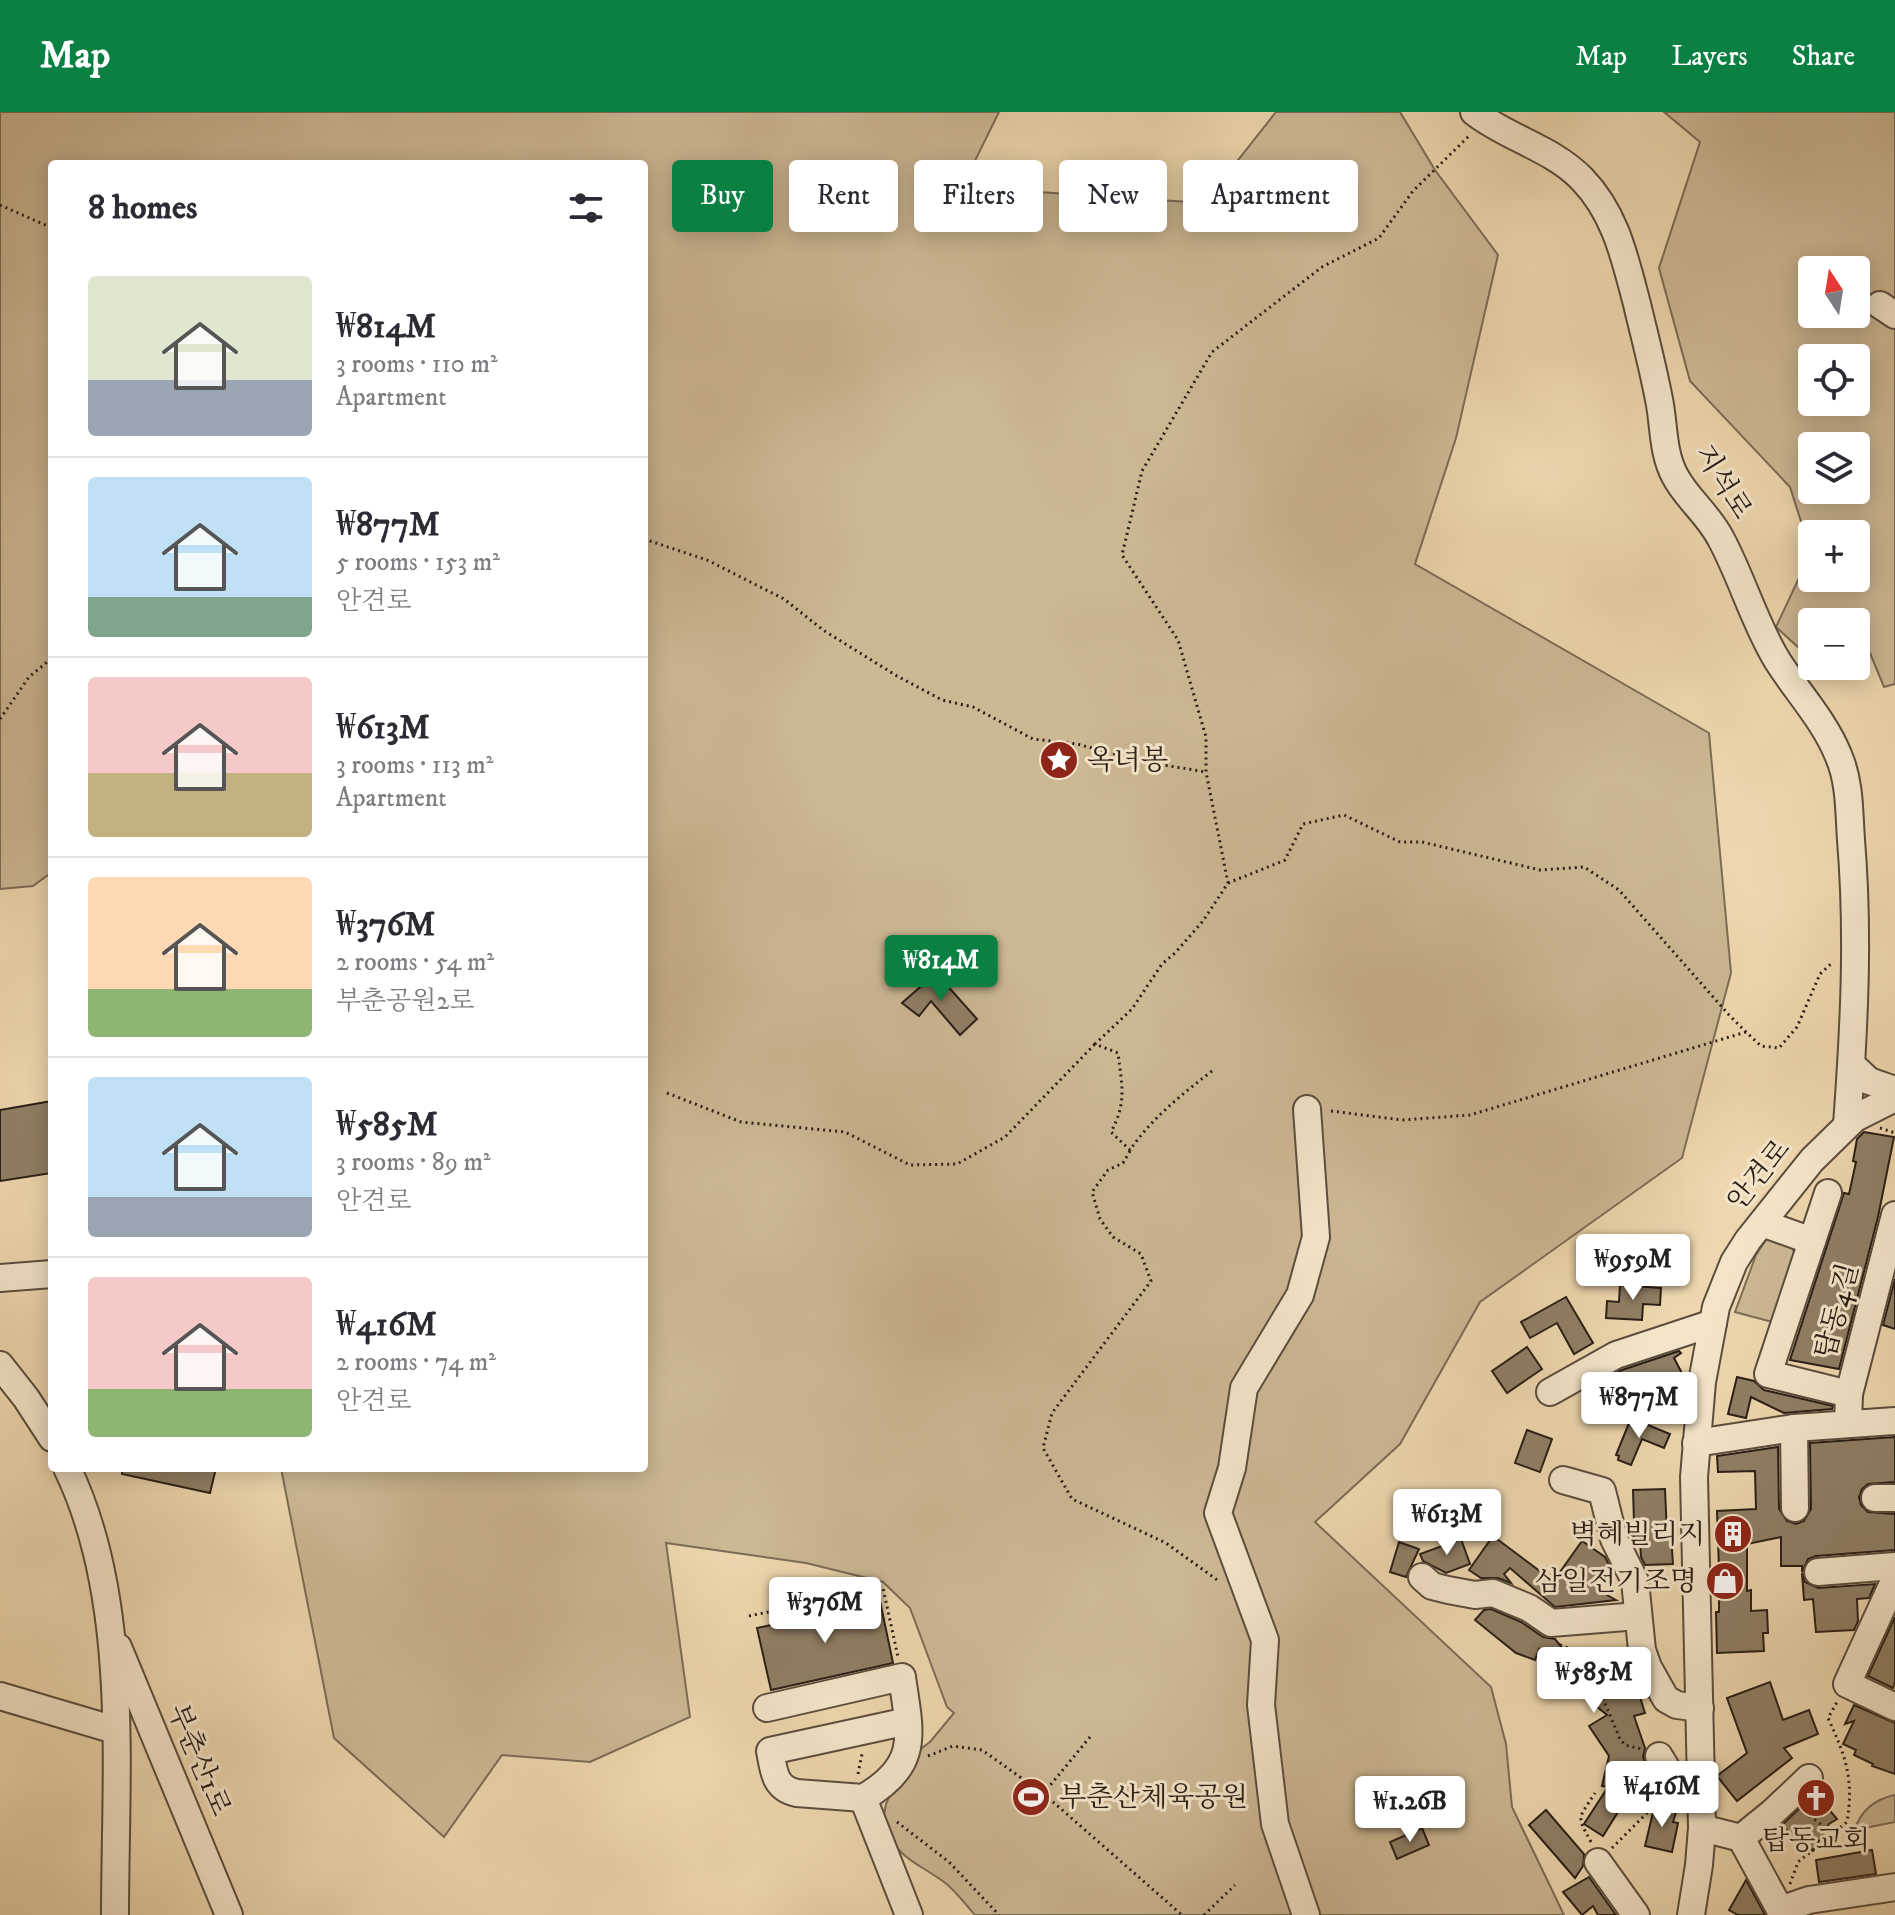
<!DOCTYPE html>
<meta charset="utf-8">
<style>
body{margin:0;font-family:"IM FELL DW Pica","Noto Serif KR",serif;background:#f2f2f3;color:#2b2b33;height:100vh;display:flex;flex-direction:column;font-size:30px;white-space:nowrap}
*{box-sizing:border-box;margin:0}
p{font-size:26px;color:#7c7c81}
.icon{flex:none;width:44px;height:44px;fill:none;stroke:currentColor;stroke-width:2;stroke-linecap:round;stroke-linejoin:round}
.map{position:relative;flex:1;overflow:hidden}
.sheet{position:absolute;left:48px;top:48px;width:600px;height:1312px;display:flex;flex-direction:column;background:#fff;border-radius:8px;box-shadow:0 4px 20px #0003}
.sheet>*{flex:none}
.banner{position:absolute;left:672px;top:48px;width:760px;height:72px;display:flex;gap:16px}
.needle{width:52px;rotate:348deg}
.controls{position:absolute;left:1798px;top:144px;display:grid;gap:16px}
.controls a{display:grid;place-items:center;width:72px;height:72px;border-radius:8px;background:#fff;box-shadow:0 4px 20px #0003;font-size:40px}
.price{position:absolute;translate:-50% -68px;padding:0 18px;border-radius:8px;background:#fff;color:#222;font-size:26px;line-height:52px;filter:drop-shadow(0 2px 4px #0008)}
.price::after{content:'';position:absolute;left:50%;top:48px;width:24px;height:18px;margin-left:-12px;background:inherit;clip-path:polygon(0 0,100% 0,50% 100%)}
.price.on{background:#0b8043;color:#fff}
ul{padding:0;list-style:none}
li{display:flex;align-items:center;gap:24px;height:200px;padding:0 40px}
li+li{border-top:2px solid #e1e1e2}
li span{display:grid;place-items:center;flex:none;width:224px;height:160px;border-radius:8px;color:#555}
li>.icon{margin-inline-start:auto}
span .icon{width:96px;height:96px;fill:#fffc;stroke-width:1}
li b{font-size:34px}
h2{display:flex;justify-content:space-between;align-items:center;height:96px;padding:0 40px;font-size:34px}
.pill{padding:0 28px;border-radius:8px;background:#fff;box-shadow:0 4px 20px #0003;font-size:28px;line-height:72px}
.pill.on{background:#0b8043;color:#fff}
header{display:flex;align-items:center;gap:48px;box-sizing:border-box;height:112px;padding:0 40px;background:#0b8043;color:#fff}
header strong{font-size:38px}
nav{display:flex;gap:44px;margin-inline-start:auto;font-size:28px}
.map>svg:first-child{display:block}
.green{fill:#cdb894;stroke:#7c6c56;stroke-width:2;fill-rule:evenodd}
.building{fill:#907f66;stroke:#2a1f17;stroke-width:2}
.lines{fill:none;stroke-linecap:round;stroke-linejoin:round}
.minor-casing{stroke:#5b4d3d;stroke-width:30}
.path{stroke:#2a1f17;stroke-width:3;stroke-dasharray:2 4;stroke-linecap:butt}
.minor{stroke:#f4e5ca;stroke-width:26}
.labels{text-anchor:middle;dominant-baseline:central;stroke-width:6;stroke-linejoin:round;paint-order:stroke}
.street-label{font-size:28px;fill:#2a1f17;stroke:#f4e5ca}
.poi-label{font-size:28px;fill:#2a1f17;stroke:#f4e5ca;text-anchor:start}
</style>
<header>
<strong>Map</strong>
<nav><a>Map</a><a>Layers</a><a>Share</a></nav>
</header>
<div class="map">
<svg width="1895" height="1803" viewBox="0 0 1895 1803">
<rect width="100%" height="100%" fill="#eed7ae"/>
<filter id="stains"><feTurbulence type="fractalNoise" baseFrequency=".0025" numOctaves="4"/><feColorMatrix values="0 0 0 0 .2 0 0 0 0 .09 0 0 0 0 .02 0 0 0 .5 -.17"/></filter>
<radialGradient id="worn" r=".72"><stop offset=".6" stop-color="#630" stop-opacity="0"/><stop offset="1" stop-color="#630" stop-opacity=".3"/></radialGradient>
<!-- green -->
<g class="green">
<path d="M0 0H999L962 75 1204 91 1276 0H1400L1435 58 1498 143 1456 326 1415 452 1709 621 1731 861 1682 1046 1480 1190 1400 1332 1315 1410 1491 1575 1506 1632 1512 1695 1564 1803H975C965 1792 956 1779 944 1770 913 1748 904 1750 882 1715L886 1692 892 1678 915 1641 930 1630 954 1601 947 1595 910 1496 883 1470 806 1451 666 1431 690 1605 590 1650 502 1643 444 1725 334 1626 281 1356H644V52H52V760L33 774 0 777Z"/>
<path d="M1664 0H1895V572L1884 575 1865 529 1856 533V510H1812V548L1776 515 1799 466 1805 422 1790 375 1690 269 1659 156 1700 30ZM1812 158H1856V202H1812ZM1812 246H1856V290H1812ZM1812 334H1856V378H1812ZM1812 422H1856V466H1812Z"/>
<path d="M1767 1126 1792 1135 1796 1146 1776 1211 1735 1200 1756 1143Z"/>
<path d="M1895 1683V1710L1855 1718C1860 1699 1875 1687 1895 1683Z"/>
</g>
<!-- building -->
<g class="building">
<path d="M936 861 977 907 960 923 931 889 919 904 902 891Z"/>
<path d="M52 989V1061L0 1069V998Z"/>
<path d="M1864 1020 1894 1025 1878 1105 1839 1257 1790 1248 1844 1081 1849 1082 1856 1050 1853 1049 1857 1027Z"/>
<path d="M1895 1167V1217L1883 1213Z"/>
<path d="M1620 1173 1661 1176 1660 1193 1643 1192 1642 1208 1606 1206 1607 1189 1619 1190Z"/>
<path d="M1566 1185 1593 1231 1574 1242 1557 1211 1530 1226 1521 1210Z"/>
<path d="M1527 1235 1542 1257 1507 1281 1492 1259Z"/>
<path d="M1679 1239 1681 1241 1674 1246 1686 1269 1652 1291 1636 1267 1613 1272 1611 1264 1622 1258Z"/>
<path d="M1737 1265 1754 1269 1764 1278 1833 1294 1832 1297 1784 1301 1751 1285 1746 1306 1728 1302Z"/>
<path d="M1631 1306 1670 1322 1664 1336 1642 1327 1631 1353 1618 1348 1619 1344 1616 1343Z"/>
<path d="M1527 1318 1552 1327 1540 1360 1515 1351Z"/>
<path d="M1895 1325V1370L1868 1372 1862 1377 1859 1385 1861 1393 1868 1400 1895 1402V1438L1816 1444 1808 1447 1802 1460V1454H1781V1425L1747 1432V1479L1751 1478V1499L1767 1498 1768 1521H1763L1764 1539 1717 1541 1716 1500H1719V1458L1717 1399 1756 1397 1755 1359 1718 1360 1717 1344 1778 1335 1779 1397 1787 1409 1796 1412 1804 1409 1811 1397 1810 1331Z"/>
<path d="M122 1356H216L210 1381 122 1362Z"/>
<path d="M1665 1377 1667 1423H1671L1673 1452 1645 1453 1641 1445 1639 1410H1634L1633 1378Z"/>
<path d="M1493 1424 1549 1466 1551 1463 1555 1467 1582 1429 1605 1445 1612 1459 1598 1478 1616 1488 1555 1495 1510 1456 1504 1462 1511 1471 1498 1466H1481L1469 1458Z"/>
<path d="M1461 1427 1470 1452 1446 1461 1423 1449 1420 1442Z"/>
<path d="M1399 1430 1419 1437 1406 1465 1390 1460Z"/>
<path d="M1802 1461 1805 1470 1818 1476 1875 1472 1869 1486 1857 1487 1858 1509 1854 1518 1816 1520 1813 1487 1804 1488Z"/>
<path d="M880 1489 893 1551 771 1578 757 1516Z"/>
<path d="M1491 1497 1521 1510 1543 1525 1555 1527 1572 1548 1597 1569 1622 1539 1627 1544 1645 1601 1634 1604 1645 1636 1643 1645 1650 1661 1645 1681 1650 1682 1646 1698 1623 1692 1603 1724 1584 1712 1608 1675 1602 1674 1609 1644 1589 1614 1607 1603 1564 1568 1539 1537 1535 1548 1516 1541 1475 1508 1484 1498Z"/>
<path d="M1895 1505V1570L1893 1576 1868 1564Z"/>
<path d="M1770 1570 1783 1608 1809 1598 1818 1622 1784 1636 1792 1646 1737 1689 1717 1664 1747 1641 1727 1586Z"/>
<path d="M1854 1593 1895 1611V1662L1872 1654 1873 1652 1854 1643 1856 1638 1843 1632 1854 1609 1845 1612Z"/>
<path d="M1820 1677 1831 1693 1827 1695 1837 1707 1829 1712 1813 1739 1789 1725 1792 1721 1780 1715Z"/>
<path d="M1655 1692 1677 1697 1673 1710 1678 1711 1672 1740 1645 1734Z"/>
<path d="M1546 1698 1584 1742 1583 1754 1575 1766 1529 1713Z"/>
<path d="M1422 1716 1429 1733 1397 1747 1390 1730Z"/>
<path d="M1872 1738 1876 1762 1819 1770 1816 1748Z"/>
<path d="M1589 1765 1616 1803H1598L1593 1794 1582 1803 1563 1780Z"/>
<path d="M1746 1768 1765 1803H1738L1729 1798Z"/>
</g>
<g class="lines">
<!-- minor casing -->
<g class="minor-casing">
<g id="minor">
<path d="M1474 0C1507 26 1552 36 1582 67 1616 102 1625 147 1637 192 1645 226 1654 259 1660 293 1664 316 1663 342 1675 364 1687 387 1709 403 1721 427 1742 466 1754 510 1777 548 1797 580 1825 609 1839 645 1850 671 1849 700 1851 728 1859 824 1854 917 1847 1013"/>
<path d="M1880 193 1895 203"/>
<path d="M1852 953 1869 969 1895 978"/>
<path d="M1828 1081 1768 1262 1849 1282"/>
<path d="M1762 1111 1812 1129"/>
<path d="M0 1166 52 1162"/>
<path d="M0 1253 26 1286 52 1326"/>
<path d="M1550 1280 1616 1243 1713 1211"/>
<path d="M1848 1312 1849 1282 1895 1103"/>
<path d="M1794 1316 1795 1396"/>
<path d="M1696 1331 1794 1316 1895 1309"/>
<path d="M67 1356C131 1487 115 1660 115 1803"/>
<path d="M1563 1368 1602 1379 1614 1427 1635 1469 1642 1538 1648 1555 1666 1587 1677 1593 1700 1596"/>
<path d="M1875 1386H1895"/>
<path d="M1818 1460 1895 1454"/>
<path d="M1422 1465 1432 1474 1448 1478 1475 1483 1493 1481 1529 1496 1551 1511 1638 1504"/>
<path d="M1895 1467 1847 1572 1895 1595"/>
<path d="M118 1535 229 1803"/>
<path d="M0 1584 115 1618"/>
<path d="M767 1596 902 1565C910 1621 921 1653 863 1686L797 1681C774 1676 774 1659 770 1639L908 1609"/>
<path d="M1659 1644 1676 1672 1701 1679"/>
<path d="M863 1686 909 1803"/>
<path d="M1702 1716 1741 1726 1783 1803"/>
<path d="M1741 1726 1773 1700 1809 1666"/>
<path d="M1598 1750 1636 1803"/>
<path d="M1780 1798 1809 1788 1895 1775"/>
<path d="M1306 1803 1275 1712 1261 1593 1265 1528 1218 1401 1232 1356 1244 1276 1300 1183 1316 1125 1307 997"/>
<path d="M1691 1803 1699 1753 1702 1716 1694 1365 1702 1270 1716 1195 1734 1150 1748 1128 1812 1048 1855 1006 1895 986"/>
</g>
</g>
<!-- path -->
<g class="path">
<path d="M0 93 52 116"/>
<path d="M644 427 707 448 784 487 823 518 897 564 942 588 973 595 1033 627 1077 632 1145 650 1206 660"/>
<path d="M0 607 29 565 52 546"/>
<path d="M1228 771 1285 748 1303 712 1344 703 1400 730H1422L1540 758 1584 755 1619 778 1729 903 1746 920 1761 934 1779 936 1797 915 1820 862 1833 850"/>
<path d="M1212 959C1181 983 1152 1006 1130 1038L1111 1020C1127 990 1122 974 1118 941L1095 932 1132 897 1162 852 1175 841 1203 809 1228 771 1206 660V625L1178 528 1122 443 1142 359 1212 240 1322 155 1379 126 1413 79 1470 23"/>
<path d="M667 981 741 1010 845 1020 910 1053 957 1052 1005 1025 1095 932"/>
<path d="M1331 999 1402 1008 1470 1003 1746 920"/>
<path d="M1880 1016 1895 1021"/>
<path d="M1130 1039 1123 1051 1108 1058 1092 1080 1100 1107 1113 1125 1141 1142 1151 1169 1052 1301 1043 1336 1072 1387 1166 1431 1220 1470"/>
<path d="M749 1504 883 1476 898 1545"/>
<path d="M1560 1533 1565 1534 1601 1570 1604 1589 1620 1627 1625 1633 1641 1637"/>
<path d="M928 1644 953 1634 982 1638 1044 1682 1182 1803"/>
<path d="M858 1662 862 1642"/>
<path d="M1043 1682 1090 1625"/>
<path d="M1805 1700 1833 1722"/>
<path d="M897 1710 949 1750 999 1803"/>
<path d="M1591 1730C1576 1702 1578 1708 1595 1681"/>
<path d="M1612 1736 1661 1687"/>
<path d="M1790 1772 1798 1750 1847 1710C1854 1667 1846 1645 1828 1606L1837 1590"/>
<path d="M1204 1803 1235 1773"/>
</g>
<!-- minor -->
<use href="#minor" class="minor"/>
</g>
<!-- icons -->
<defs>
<g id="sight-disc" transform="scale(2)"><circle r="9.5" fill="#8f2418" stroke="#f4e5ca"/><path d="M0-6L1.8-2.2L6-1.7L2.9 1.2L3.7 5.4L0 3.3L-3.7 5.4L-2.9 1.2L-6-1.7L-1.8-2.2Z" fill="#fff"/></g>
<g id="building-disc" transform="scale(2)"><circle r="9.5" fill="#8f2418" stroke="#f4e5ca"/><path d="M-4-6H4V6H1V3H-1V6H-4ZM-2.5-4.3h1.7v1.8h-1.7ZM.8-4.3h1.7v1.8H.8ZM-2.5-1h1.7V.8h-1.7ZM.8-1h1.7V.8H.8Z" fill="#fff"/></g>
<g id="shop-disc" transform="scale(2)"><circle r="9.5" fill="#8f2418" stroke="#f4e5ca"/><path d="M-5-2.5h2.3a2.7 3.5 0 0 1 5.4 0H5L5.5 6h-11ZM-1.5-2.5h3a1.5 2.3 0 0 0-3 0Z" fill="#fff"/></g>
<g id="stadium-disc" transform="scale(2)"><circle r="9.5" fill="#8f2418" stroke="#f4e5ca"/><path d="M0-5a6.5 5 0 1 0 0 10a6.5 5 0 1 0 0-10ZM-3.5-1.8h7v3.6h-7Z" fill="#fff"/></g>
<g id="church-disc" transform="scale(2)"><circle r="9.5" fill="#8f2418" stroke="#f4e5ca"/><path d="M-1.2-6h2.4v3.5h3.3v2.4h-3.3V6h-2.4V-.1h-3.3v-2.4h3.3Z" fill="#fff"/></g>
</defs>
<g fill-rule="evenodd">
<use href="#sight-disc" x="1059" y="648"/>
<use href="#building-disc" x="1733" y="1422"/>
<use href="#shop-disc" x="1725" y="1469"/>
<use href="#stadium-disc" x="1031" y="1685"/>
<use href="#church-disc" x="1816" y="1686"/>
</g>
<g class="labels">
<!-- street labels -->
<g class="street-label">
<text transform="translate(1723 370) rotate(58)">지석로</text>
<text transform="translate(1759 1063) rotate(-51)">안견로</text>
<text transform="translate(1837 1199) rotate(-75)">탑동4길</text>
<text transform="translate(199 1648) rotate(67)">부춘산1로</text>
</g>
<!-- poi labels -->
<g class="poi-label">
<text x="1087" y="648">옥녀봉</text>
<text x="1705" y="1422" text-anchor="end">벽혜빌리지</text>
<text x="1697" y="1469" text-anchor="end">삼일전기조명</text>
<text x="1059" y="1685">부춘산체육공원</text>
<text x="1816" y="1728" text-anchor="middle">탑동교회</text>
</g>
</g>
<rect width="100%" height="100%" filter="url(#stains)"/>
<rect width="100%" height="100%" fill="url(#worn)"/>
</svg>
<div class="controls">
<a><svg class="needle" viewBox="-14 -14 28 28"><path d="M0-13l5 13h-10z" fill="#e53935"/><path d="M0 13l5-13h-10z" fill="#7c7c81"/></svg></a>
<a><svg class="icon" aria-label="locate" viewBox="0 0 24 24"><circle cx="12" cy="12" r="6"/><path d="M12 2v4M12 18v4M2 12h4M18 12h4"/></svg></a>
<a><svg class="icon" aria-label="layers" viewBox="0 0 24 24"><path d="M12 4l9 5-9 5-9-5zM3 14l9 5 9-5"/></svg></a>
<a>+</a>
<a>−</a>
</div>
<b class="price on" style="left:941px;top:891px">₩814M</b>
<b class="price" style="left:1633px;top:1190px">₩959M</b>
<b class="price" style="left:1639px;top:1328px">₩877M</b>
<b class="price" style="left:1447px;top:1445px">₩613M</b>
<b class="price" style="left:825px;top:1533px">₩376M</b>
<b class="price" style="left:1594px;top:1603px">₩585M</b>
<b class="price" style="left:1662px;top:1717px">₩416M</b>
<b class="price" style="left:1410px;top:1732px">₩1.26B</b>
<div class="banner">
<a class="pill on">Buy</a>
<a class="pill">Rent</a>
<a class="pill">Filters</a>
<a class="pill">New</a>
<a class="pill">Apartment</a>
</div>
<section class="sheet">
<h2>8 homes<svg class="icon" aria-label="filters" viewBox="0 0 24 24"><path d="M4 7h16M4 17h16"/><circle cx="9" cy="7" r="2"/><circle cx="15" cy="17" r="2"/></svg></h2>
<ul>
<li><span style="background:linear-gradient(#dfe7d0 65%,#9aa5b1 0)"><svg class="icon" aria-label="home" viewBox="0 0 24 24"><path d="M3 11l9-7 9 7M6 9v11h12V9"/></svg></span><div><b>₩814M</b><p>3 rooms · 110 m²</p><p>Apartment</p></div></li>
<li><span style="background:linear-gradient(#bfe0f5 75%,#7fa58c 0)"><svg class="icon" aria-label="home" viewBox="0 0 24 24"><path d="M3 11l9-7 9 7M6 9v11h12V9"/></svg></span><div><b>₩877M</b><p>5 rooms · 153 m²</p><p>안견로</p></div></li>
<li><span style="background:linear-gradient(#f6c9c9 60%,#c2b280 0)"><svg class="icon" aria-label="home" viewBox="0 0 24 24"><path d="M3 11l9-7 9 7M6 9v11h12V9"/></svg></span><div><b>₩613M</b><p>3 rooms · 113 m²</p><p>Apartment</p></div></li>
<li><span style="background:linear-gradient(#ffd9b3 70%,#8fb573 0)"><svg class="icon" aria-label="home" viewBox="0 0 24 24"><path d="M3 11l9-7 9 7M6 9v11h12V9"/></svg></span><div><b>₩376M</b><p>2 rooms · 54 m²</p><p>부춘공원2로</p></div></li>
<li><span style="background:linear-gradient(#bfe0f5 75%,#9aa5b1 0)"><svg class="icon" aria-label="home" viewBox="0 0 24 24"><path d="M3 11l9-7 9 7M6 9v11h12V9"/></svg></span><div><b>₩585M</b><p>3 rooms · 89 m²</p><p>안견로</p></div></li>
<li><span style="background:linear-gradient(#f6c9c9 70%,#8fb573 0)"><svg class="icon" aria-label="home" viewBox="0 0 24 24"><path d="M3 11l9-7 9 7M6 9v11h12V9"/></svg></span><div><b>₩416M</b><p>2 rooms · 74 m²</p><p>안견로</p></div></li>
</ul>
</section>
</div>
